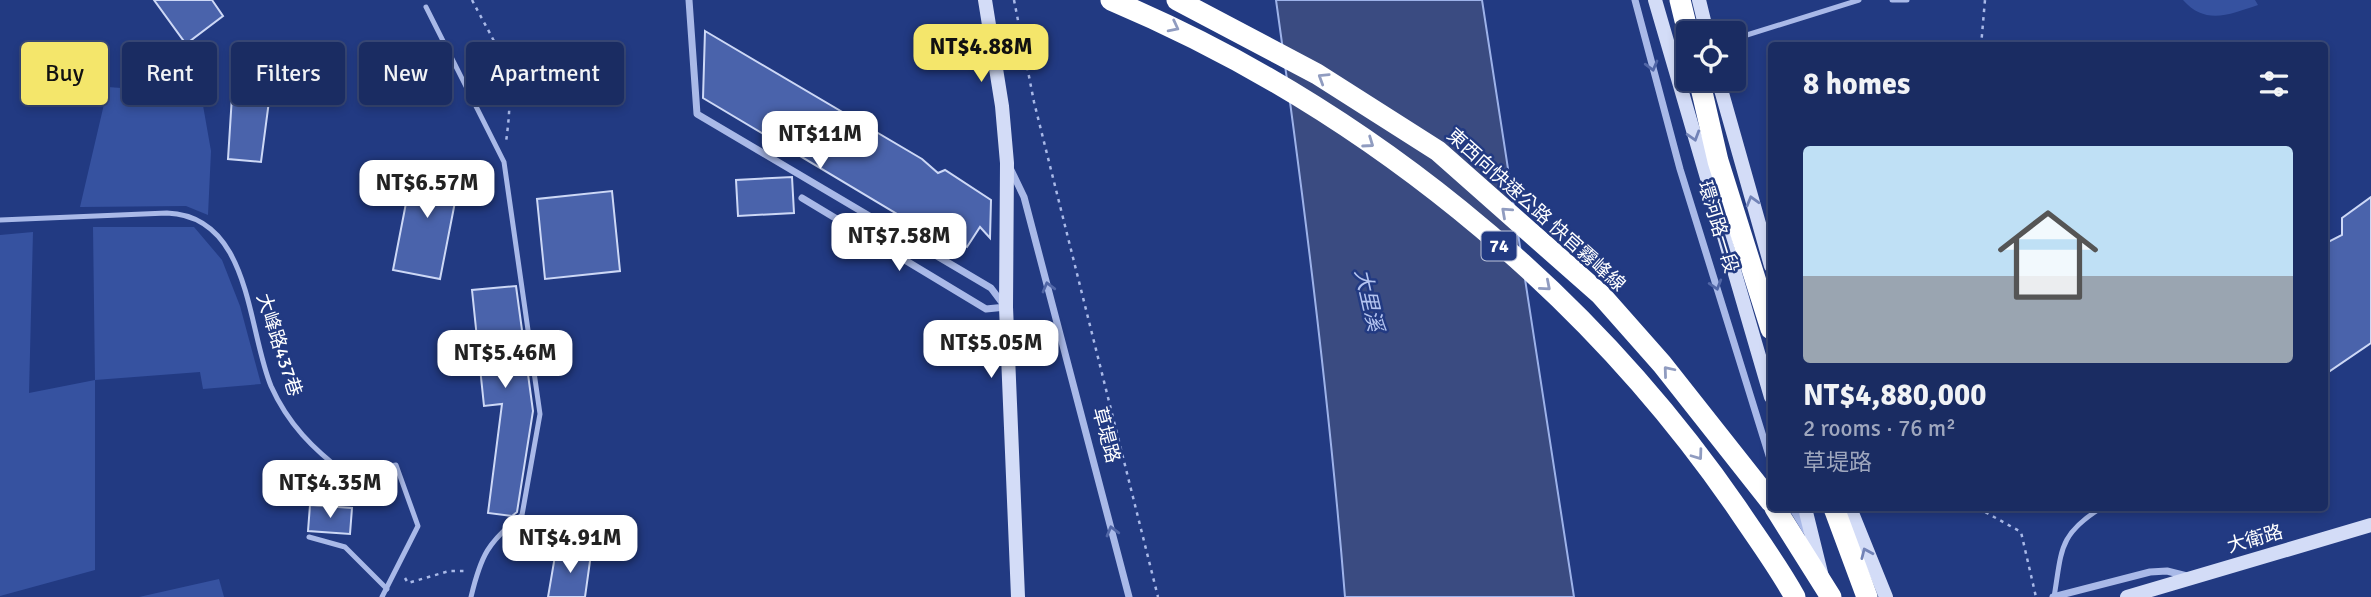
<!DOCTYPE html>
<meta charset="utf-8">
<style>
body{margin:0;font-family:Signika,"Noto Sans TC",sans-serif;background:#233468;color:#f1f3f6;height:100vh;display:flex;flex-direction:column;font-size:26px;white-space:nowrap}
*{box-sizing:border-box;margin:0}
p{font-size:23px;color:#9fa7be}
.icon{flex:none;width:38px;height:38px;fill:none;stroke:currentColor;stroke-width:2;stroke-linecap:round;stroke-linejoin:round}
.map{position:relative;flex:1;overflow:hidden}
.panel{position:absolute;left:1768px;top:42px;width:560px;height:469px;display:flex;flex-direction:column;background:#1a2c62;border-radius:7px;box-shadow:0 4px 10px #0003,0 0 0 2px #384877}
.panel>*{flex:none}
.banner{position:absolute;left:21px;top:42px;width:665px;height:63px;display:flex;gap:14px}
.buttons{position:absolute;left:1676px;top:21px;display:grid;gap:14px}
.buttons a{display:grid;place-items:center;width:70px;height:70px;border-radius:7px;background:#1a2c62;box-shadow:0 4px 10px #0003,0 0 0 2px #384877;font-size:35px}
.price{position:absolute;translate:-50% -60px;padding:0 16px;border-radius:14px;background:#fff;color:#222;font-size:23px;line-height:46px;filter:drop-shadow(0 2px 4px #0008)}
.price::after{content:'';position:absolute;left:50%;top:42px;width:21px;height:16px;margin-left:-10px;background:inherit;clip-path:polygon(0 0,100% 0,50% 100%)}
.price.selected{background:#f4e66b;color:#111}
ul{padding:0;list-style:none}
li{display:grid;align-content:center;gap:14px;height:371px;padding:0 35px}
li+li{border-top:2px solid #384877}
li span{display:grid;place-items:center;height:217px;border-radius:7px;color:#555}
li>.icon{margin-inline-start:auto}
span .icon{width:126px;height:126px;fill:#fffc;stroke-width:1}
li b{font-size:30px}
h2{display:flex;justify-content:space-between;align-items:center;height:84px;padding:0 35px;font-size:30px}
.tag{padding:0 24px;border-radius:7px;background:#1a2c62;box-shadow:0 4px 10px #0003,0 0 0 2px #384877;font-size:24px;line-height:63px}
.tag.selected{background:#f4e66b;color:#111}
.map>svg:first-child{display:block}
.green{fill:#3652a0}
.water{fill:#3a4b81;stroke:#9db2e9;stroke-width:2}
.building{fill:#4a63ab;stroke:#cdd8f6;stroke-width:2}
.lines{fill:none;stroke-linecap:round;stroke-linejoin:round}
.path{stroke:#a9b9e8;stroke-width:2.5;stroke-dasharray:3.5 5;stroke-linecap:butt}
.lane{stroke:#a9b9e8;stroke-width:5}
.street{stroke:#a9b9e8;stroke-width:7}
.secondary{stroke:#d3dcf7;stroke-width:14}
.highway{stroke:#fff;stroke-width:21}
.oneway{stroke:#909cc0}
.oneway2{stroke:#5166a6}
.oneway3{stroke:#7283b7}
.labels{text-anchor:middle;dominant-baseline:central;stroke-width:5;stroke-linejoin:round;paint-order:stroke}
.shield{fill:#223a82;stroke:#bdc4da;stroke-width:2}
.shield-label{font-size:18px;font-weight:bold;fill:#fff}
.street-label{font-size:19px;fill:#fff;stroke:#223a82}
.water-label{font-size:21px;font-style:italic;fill:#b4c4f0;stroke:#223a82}
</style>
<div class="map">
<svg width="2371" height="597" viewBox="0 0 2371 597">
<rect width="100%" height="100%" fill="#223a82"/>
<!-- green -->
<g class="green">
<path d="M2183 0H2255L2258 5C2230 14 2206 26 2183 0Z"/>
<path d="M108 87 201 94 211 151 208 215 186 206 80 207Z"/>
<path d="M93 227H194L222 260 240 306 261 384 203 389 200 372 95 380V570L0 596V235L33 232 29 393 95 380Z"/>
<path d="M219 579 224 597H139Z"/>
</g>
<!-- water -->
<path class="water" d="M1276 0H1482L1574 597H1345C1329 397 1304 199 1276 0Z"/>
<!-- building -->
<g class="building">
<path d="M154 0H212L223 16 186 44Z"/>
<path d="M705 31 922 159 938 173 945 170 991 200 990 238 980 227 967 247 928 223 924 230 703 98Z"/>
<path d="M232 96 269 101 261 162 228 159Z"/>
<path d="M414 162 461 171 440 279 393 270Z"/>
<path d="M792 177 794 213 738 216 736 180Z"/>
<path d="M612 191 620 271 545 279 537 199Z"/>
<path d="M2371 197V343L2324 375V244L2342 235V218Z"/>
<path d="M516 286 533 411 517 512 512 516 488 513 502 404 484 406 472 290Z"/>
<path d="M310 505 352 508 350 534 308 531Z"/>
<path d="M556 550 591 554 585 597H548Z"/>
</g>
<g class="lines">
<!-- path -->
<g class="path">
<path d="M472 0C504 61 516 69 506 142"/>
<path d="M1014 0 1034 102 1158 597"/>
<path d="M1981 46 1985 0"/>
<path d="M1978 508 2021 532 2036 597"/>
<path d="M405 578 408 583 449 571H467"/>
</g>
<!-- lane -->
<g class="lane">
<path d="M1892 0H1907"/>
<path d="M426 7 504 162 540 414 522 515C488 542 481 555 471 597"/>
<path d="M1734 39 1859 0"/>
<path d="M0 220 167 213C251 216 247 328 271 386 288 424 313 449 346 474L396 465 418 526 382 597"/>
<path d="M309 537 345 547 387 589"/>
<path d="M2054 597C2062 550 2058 535 2101 508"/>
</g>
<!-- street -->
<g class="street">
<path d="M689 0 697 114 991 288 1003 304"/>
<path d="M1635 0 1680 169 1771 462"/>
<path d="M1011 170 1024 197 1129 597"/>
<path d="M802 198 986 309 1006 307"/>
<path d="M1792 508 1806 531"/>
<path d="M2053 597 2150 572 2167 571 2187 576"/>
</g>
<!-- secondary -->
<g class="secondary">
<path d="M985 0 1002 106 1007 163 1006 307 1018 597"/>
<path d="M1655 0 1771 397"/>
<path d="M1699 0 1707 33"/>
<path d="M1718 79 1771 266"/>
<path d="M1805 508 1822 577"/>
<path d="M1850 508 1886 597"/>
<path d="M2127 597 2371 525"/>
</g>
<!-- highway -->
<g class="highway">
<path d="M1111 0C1360 105 1584 286 1737 508 1757 538 1778 566 1795 597"/>
<path d="M1177 0 1317 74 1438 151 1601 295 1662 364 1771 502"/>
<path d="M1680 0 1689 37"/>
<path d="M1699 79 1718 161 1771 329"/>
<path d="M1775 508 1831 597"/>
<path d="M1834 508 1867 597"/>
</g>
</g>
<!-- one-way arrows -->
<defs><path id="oneway-chevron" d="M-2-3.5L2.5 0L-2 3.5" fill="none" stroke-width="1.6" stroke-linecap="round" stroke-linejoin="round" transform="scale(1.75)"/></defs>
<g class="oneway">
<use href="#oneway-chevron" transform="translate(1174 27) rotate(27)"/>
<use href="#oneway-chevron" transform="translate(1323 78) rotate(-148)"/>
<use href="#oneway-chevron" transform="translate(1369 143) rotate(35)"/>
<use href="#oneway-chevron" transform="translate(1506 212) rotate(-138)"/>
<use href="#oneway-chevron" transform="translate(1546 286) rotate(41)"/>
<use href="#oneway-chevron" transform="translate(1668 371) rotate(-130)"/>
<use href="#oneway-chevron" transform="translate(1698 455) rotate(54)"/>
</g>
<g class="oneway2">
<use href="#oneway-chevron" transform="translate(1652 66) rotate(75)"/>
<use href="#oneway-chevron" transform="translate(1716 285) rotate(73)"/>
<use href="#oneway-chevron" transform="translate(1048 287) rotate(-105)"/>
<use href="#oneway-chevron" transform="translate(1112 531) rotate(-105)"/>
</g>
<g class="oneway3">
<use href="#oneway-chevron" transform="translate(1694 136) rotate(73)"/>
<use href="#oneway-chevron" transform="translate(1752 201) rotate(-106)"/>
<use href="#oneway-chevron" transform="translate(1866 553) rotate(-114)"/>
</g>
<g class="labels">
<!-- shield labels -->
<rect class="shield" x="1481.5" y="231.5" width="35" height="29" rx="5"/>
<g class="shield-label">
<text x="1499" y="246">74</text>
</g>
<!-- street labels -->
<g class="street-label">
<text transform="translate(1536 210) rotate(42)">東西向快速公路 快官霧峰線</text>
<text transform="translate(1718 227) rotate(73)">環河路一段</text>
<text transform="translate(279 345) rotate(72)">大峰路437巷</text>
<text transform="translate(1106 435) rotate(75)">草堤路</text>
<text transform="translate(2255 539) rotate(-16)">大衛路</text>
</g>
<!-- water labels -->
<g class="water-label">
<text transform="translate(1369 300) rotate(77)">大里溪</text>
</g>
</g>
</svg>
<div class="buttons">
<a><svg class="icon" aria-label="locate" viewBox="0 0 24 24"><circle cx="12" cy="12" r="6"/><path d="M12 2v4M12 18v4M2 12h4M18 12h4"/></svg></a>
</div>
<b class="price selected" style="left:981px;top:84px">NT$4.88M</b>
<b class="price" style="left:820px;top:171px">NT$11M</b>
<b class="price" style="left:427px;top:220px">NT$6.57M</b>
<b class="price" style="left:899px;top:273px">NT$7.58M</b>
<b class="price" style="left:991px;top:380px">NT$5.05M</b>
<b class="price" style="left:505px;top:390px">NT$5.46M</b>
<b class="price" style="left:330px;top:520px">NT$4.35M</b>
<b class="price" style="left:570px;top:575px">NT$4.91M</b>
<div class="banner">
<a class="tag selected">Buy</a>
<a class="tag">Rent</a>
<a class="tag">Filters</a>
<a class="tag">New</a>
<a class="tag">Apartment</a>
</div>
<section class="panel">
<h2>8 homes<svg class="icon" aria-label="filters" viewBox="0 0 24 24"><path d="M4 7h16M4 17h16"/><circle cx="9" cy="7" r="2"/><circle cx="15" cy="17" r="2"/></svg></h2>
<ul>
<li><span style="background:linear-gradient(#bfe0f5 60%,#9aa5b1 0)"><svg class="icon" aria-label="home" viewBox="0 0 24 24"><path d="M3 11l9-7 9 7M6 9v11h12V9"/></svg></span><div><b>NT$4,880,000</b><p>2 rooms · 76 m²</p><p>草堤路</p></div></li>
</ul>
</section>
</div>
